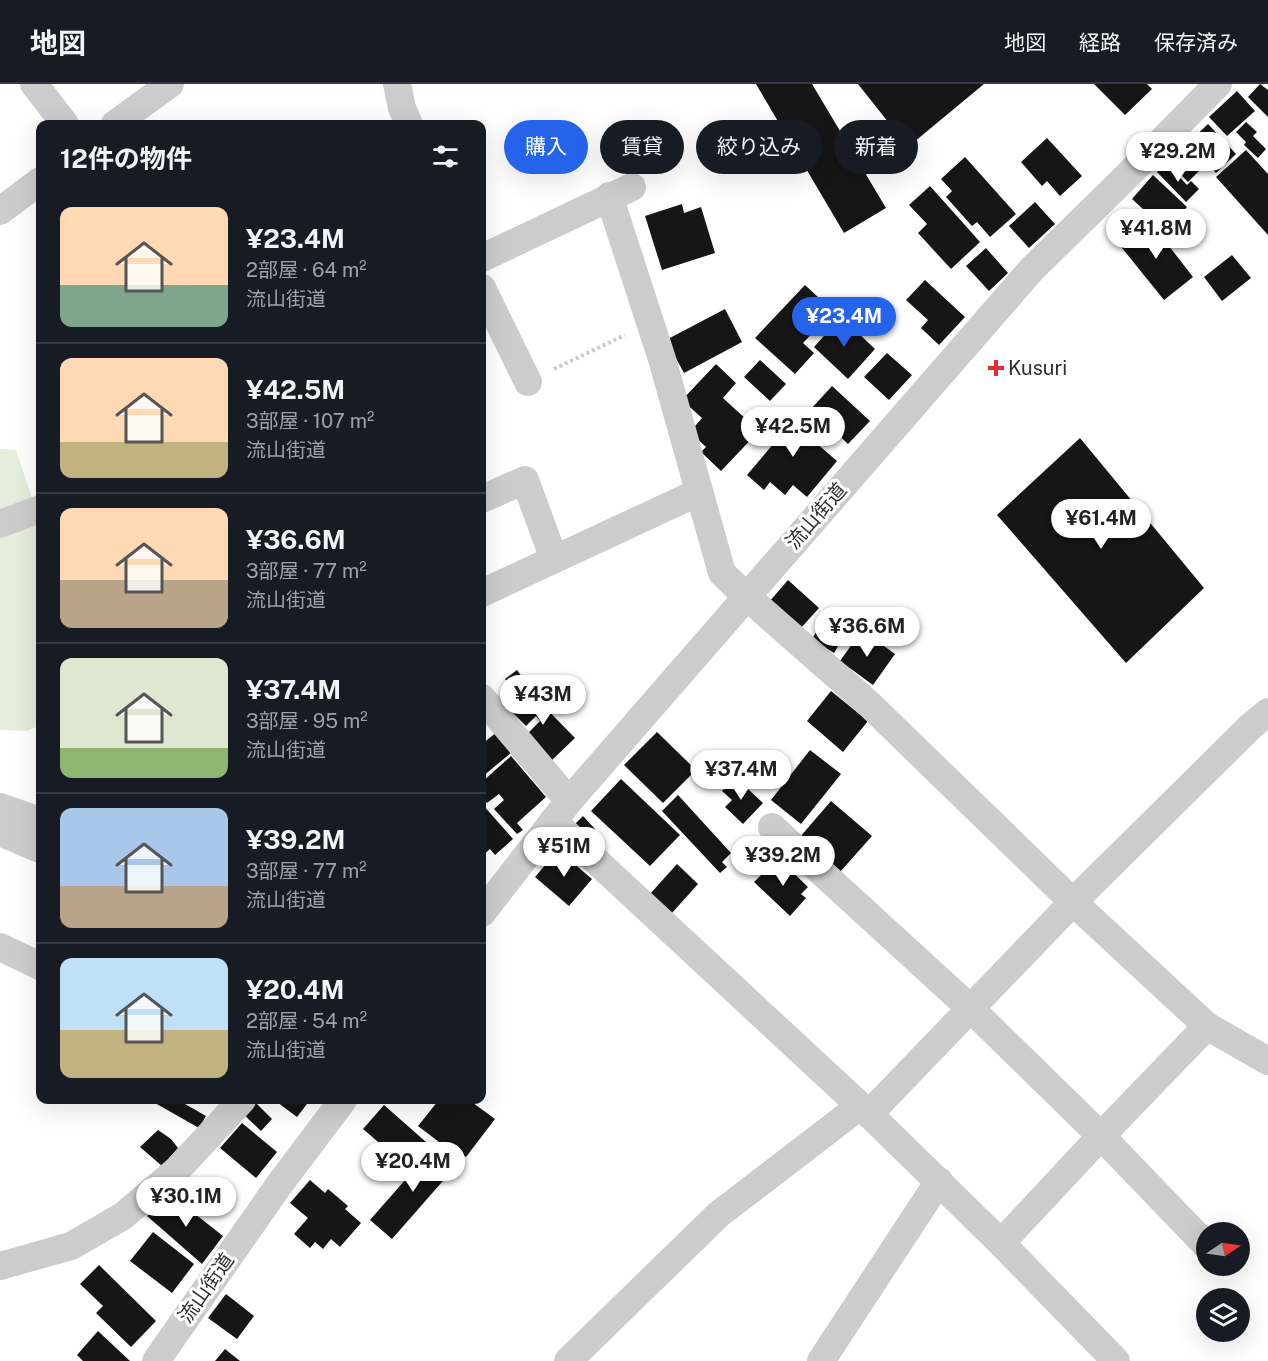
<!DOCTYPE html>
<html lang="ja">
<meta charset="utf-8">
<style>
body{margin:0;font-family:"Public Sans","Noto Sans JP",sans-serif;background:#242831;color:#f1f3f6;height:100vh;display:flex;flex-direction:column;font-size:22px;white-space:nowrap}
*{box-sizing:border-box;margin:0}
p{font-size:20px;color:#9ea1a6}
.icon{flex:none;width:33px;height:33px;fill:none;stroke:currentColor;stroke-width:2;stroke-linecap:round;stroke-linejoin:round}
.map{position:relative;flex:1;overflow:hidden}
.panel{position:absolute;left:36px;top:36px;width:450px;height:984px;display:flex;flex-direction:column;background:#171b24;border-radius:12px;box-shadow:0 6px 24px #0002}
.panel>*{flex:none}
.top-card{position:absolute;left:504px;top:36px;width:570px;height:54px;display:flex;gap:12px}
.needle{width:39px;rotate:77deg}
.tools{position:absolute;left:1196px;top:1138px;display:grid;gap:12px}
.tools a{display:grid;place-items:center;width:54px;height:54px;border-radius:50%;background:#171b24;box-shadow:0 6px 24px #0002;font-size:30px}
.price{position:absolute;translate:-50% -51px;padding:0 14px;border-radius:21px;background:#fff;color:#222;font-size:20px;line-height:39px;filter:drop-shadow(0 2px 3px #0008)}
.price::after{content:'';position:absolute;left:50%;top:36px;width:18px;height:14px;margin-left:-9px;background:inherit;clip-path:polygon(0 0,100% 0,50% 100%)}
.price.current{background:#2563eb;color:#fff}
ul{padding:0;list-style:none}
li{display:flex;align-items:center;gap:18px;height:150px;padding:0 24px}
li+li{border-top:2px solid #363941}
li span{display:grid;place-items:center;flex:none;width:168px;height:120px;border-radius:12px;color:#555}
li>.icon{margin-inline-start:auto}
span .icon{width:72px;height:72px;fill:#fffc;stroke-width:1}
li b{font-size:26px}
h2{display:flex;justify-content:space-between;align-items:center;height:72px;padding:0 24px;font-size:26px}
.chip{padding:0 21px;border-radius:27px;background:#171b24;box-shadow:0 6px 24px #0002;font-size:21px;line-height:54px}
.chip.current{background:#2563eb;color:#fff}
header{display:flex;align-items:center;gap:36px;box-sizing:border-box;height:84px;padding:0 30px;background:#171b24;border-bottom:2px solid #363941}
header strong{font-size:28px}
nav{display:flex;gap:33px;margin-inline-start:auto;font-size:21px}
.map>svg:first-child{display:block}
.green{fill:#e5eddc}
.building{fill:#161616}
.lines{fill:none;stroke-linecap:round;stroke-linejoin:round}
.path{stroke:#ccc;stroke-width:4;stroke-dasharray:3 3;stroke-linecap:butt}
.minor{stroke:#ccc;stroke-width:28}
.poi-dot{fill:#ec2b31;stroke:#fff;stroke-width:2}
.labels{text-anchor:middle;dominant-baseline:central;stroke-width:6;stroke-linejoin:round;paint-order:stroke}
.poi-label{font-size:20px;fill:#2f2f2f;stroke:#fff;text-anchor:start}
.street-label{font-size:20px;fill:#2f2f2f;stroke:#fff}
</style>
<header>
<strong>地図</strong>
<nav><a>地図</a><a>経路</a><a>保存済み</a></nav>
</header>
<div class="map">
<svg width="1268" height="1277" viewBox="0 0 1268 1277">
<rect width="100%" height="100%" fill="#fff"/>
<!-- green -->
<path class="green" d="M0 365 16 366 39 435H40V641L27 647 0 646Z"/>
<!-- building -->
<g class="building">
<path d="M756 0H812L886 124 844 149Z"/>
<path d="M858 0H984L908 63Z"/>
<path d="M1094 0H1147L1152 5 1125 31Z"/>
<path d="M1260 0 1268 6V33L1248 13Z"/>
<path d="M1237 7 1255 27 1227 52 1209 33Z"/>
<path d="M1246 38 1257 48 1253 52 1266 65 1258 74 1244 61 1246 58 1236 48Z"/>
<path d="M1208 40 1236 70 1216 89 1187 60Z"/>
<path d="M1047 54 1082 92 1060 112 1047 97 1042 102 1021 78Z"/>
<path d="M1184 61 1204 82 1188 98 1168 77Z"/>
<path d="M1246 66 1268 90V151L1216 93Z"/>
<path d="M965 73 1016 130 990 153 977 138 972 142 946 113 952 107 941 95Z"/>
<path d="M1166 79 1187 101 1191 97 1199 105 1186 118 1157 88Z"/>
<path d="M1153 91 1187 123 1166 146 1132 115Z"/>
<path d="M930 102 980 158 951 185 918 149 927 140 909 121Z"/>
<path d="M1035 118 1055 140 1029 164 1009 142Z"/>
<path d="M682 120 684 129 701 123 715 169 662 186 645 132Z"/>
<path d="M1148 135 1193 193 1164 216 1118 159Z"/>
<path d="M986 164 1008 189 989 207 966 182Z"/>
<path d="M1232 171 1251 194 1222 217 1204 193Z"/>
<path d="M925 196 965 233 939 261 921 244 928 236 906 216Z"/>
<path d="M805 201 833 227 803 259 814 269 795 290 755 254Z"/>
<path d="M725 225 742 258 684 289 666 256Z"/>
<path d="M841 233 875 265 848 295 814 263Z"/>
<path d="M887 269 912 291 889 316 864 293Z"/>
<path d="M760 276 786 300 770 317 744 293Z"/>
<path d="M716 280 736 299 723 314 759 347 721 387 701 368 706 363 690 348 702 334 682 316Z"/>
<path d="M832 302 870 337 848 360 811 325Z"/>
<path d="M789 323 815 344 808 352 837 377 807 413 793 401 785 411 770 398 764 406 747 391 780 352 771 344Z"/>
<path d="M1080 354 1204 504 1126 579 997 431Z"/>
<path d="M788 496 819 524 800 545 769 518Z"/>
<path d="M827 530 849 544 834 569 812 555Z"/>
<path d="M862 546 895 570 873 601 840 577Z"/>
<path d="M517 586 525 597 513 606 505 595Z"/>
<path d="M831 607 868 637 843 668 807 637Z"/>
<path d="M530 608 575 654 552 676 527 650 540 637 536 632 526 642 511 627Z"/>
<path d="M497 648 512 668 482 693V660Z"/>
<path d="M657 648 696 686 663 719 624 681Z"/>
<path d="M810 666 841 690 801 740 771 716Z"/>
<path d="M511 672 546 713 517 739 523 746 517 750 494 725 504 716 499 710 487 719 482 713V698Z"/>
<path d="M735 693 763 719 743 740 725 723 732 716 722 707Z"/>
<path d="M621 695 680 751 650 782 591 727Z"/>
<path d="M678 711 731 769 722 778 727 783 720 789 662 727Z"/>
<path d="M831 717 872 752 840 788 800 753Z"/>
<path d="M482 720 513 755 495 771 490 765 482 772Z"/>
<path d="M583 732 595 745 586 755 572 743Z"/>
<path d="M558 766 592 795 569 822 535 793Z"/>
<path d="M778 774 808 803 801 810 806 814 790 832 754 798Z"/>
<path d="M677 780 698 800 671 830 650 810Z"/>
<path d="M157 1016H178L206 1032 199 1044 155 1019Z"/>
<path d="M279 1016H310L297 1033 277 1018Z"/>
<path d="M436 1016H469L495 1035 466 1073 459 1068 456 1071 418 1042 438 1017Z"/>
<path d="M254 1017 272 1035 261 1047 242 1029Z"/>
<path d="M384 1021 426 1058 406 1082 363 1045Z"/>
<path d="M242 1039 277 1068 256 1094 220 1064Z"/>
<path d="M158 1046 171 1055 178 1064 162 1082 140 1063Z"/>
<path d="M434 1063 456 1082 392 1155 370 1136Z"/>
<path d="M310 1096 325 1109 328 1105 348 1122 345 1125 361 1139 340 1163 331 1155 323 1165 315 1158 310 1164 294 1150 308 1134 290 1119Z"/>
<path d="M171 1111 223 1152 202 1180 147 1132Z"/>
<path d="M153 1148 194 1180 172 1209 130 1177Z"/>
<path d="M99 1181 156 1237 131 1263 96 1229 103 1222 80 1200Z"/>
<path d="M226 1210 254 1232 237 1255 208 1234Z"/>
<path d="M98 1247 130 1277H83L77 1271Z"/>
<path d="M225 1265 240 1277H215Z"/>
</g>
<g class="lines">
<!-- path -->
<path class="path" d="M554 285 625 251"/>
<!-- minor -->
<g class="minor">
<path d="M34 0 65 40"/>
<path d="M397 0 402 24 409 40"/>
<path d="M115 40 170 0"/>
<path d="M609 112 662 275 722 489 746 512 869 620 1073 818 1207 942 1268 977"/>
<path d="M0 127 40 97"/>
<path d="M482 174 632 103"/>
<path d="M482 204 528 298"/>
<path d="M482 415 525 396 554 475"/>
<path d="M0 440 40 425"/>
<path d="M482 509 699 408"/>
<path d="M482 614 569 717"/>
<path d="M0 723 40 737"/>
<path d="M8 726 0 748 40 765"/>
<path d="M553 737 869 1030 1001 1159 1116 1277"/>
<path d="M772 743 970 924 1101 1052 1206 1161"/>
<path d="M482 829 569 717 1032 185 1123 96 1218 0"/>
<path d="M0 863 40 882"/>
<path d="M869 1030 1073 818 1251 642 1268 628"/>
<path d="M1001 1159 1101 1052 1207 942"/>
<path d="M0 1182 71 1162 123 1132 177 1086 242 1016"/>
<path d="M156 1277 279 1101 343 1016"/>
<path d="M568 1277 719 1130 860 1022"/>
<path d="M821 1277 939 1097"/>
</g>
</g>
<!-- markers -->
<path class="poi-dot" d="M993 275h6v6h6v6h-6v6h-6v-6h-6v-6h6z"/>
<g class="labels">
<!-- poi labels -->
<g class="poi-label">
<text x="1008" y="284">Kusuri</text>
</g>
<!-- street labels -->
<g class="street-label">
<text transform="translate(816 432) rotate(-49)">流山街道</text>
<text transform="translate(206 1204) rotate(-55)">流山街道</text>
</g>
</g>
</svg>
<div class="tools">
<a><svg class="needle" viewBox="-14 -14 28 28"><path d="M0-13l5 13h-10z" fill="#e53935"/><path d="M0 13l5-13h-10z" fill="#9ea1a6"/></svg></a>
<a><svg class="icon" aria-label="layers" viewBox="0 0 24 24"><path d="M12 4l9 5-9 5-9-5zM3 14l9 5 9-5"/></svg></a>
</div>
<b class="price" style="left:1178px;top:99px">¥29.2M</b>
<b class="price" style="left:1156px;top:176px">¥41.8M</b>
<b class="price current" style="left:844px;top:264px">¥23.4M</b>
<b class="price" style="left:793px;top:374px">¥42.5M</b>
<b class="price" style="left:1101px;top:466px">¥61.4M</b>
<b class="price" style="left:867px;top:574px">¥36.6M</b>
<b class="price" style="left:543px;top:642px">¥43M</b>
<b class="price" style="left:741px;top:717px">¥37.4M</b>
<b class="price" style="left:564px;top:794px">¥51M</b>
<b class="price" style="left:783px;top:803px">¥39.2M</b>
<b class="price" style="left:413px;top:1109px">¥20.4M</b>
<b class="price" style="left:186px;top:1144px">¥30.1M</b>
<div class="top-card">
<a class="chip current">購入</a>
<a class="chip">賃貸</a>
<a class="chip">絞り込み</a>
<a class="chip">新着</a>
</div>
<section class="panel">
<h2>12件の物件<svg class="icon" aria-label="filters" viewBox="0 0 24 24"><path d="M4 7h16M4 17h16"/><circle cx="9" cy="7" r="2"/><circle cx="15" cy="17" r="2"/></svg></h2>
<ul>
<li><span style="background:linear-gradient(#ffd9b3 65%,#7fa58c 0)"><svg class="icon" aria-label="home" viewBox="0 0 24 24"><path d="M3 11l9-7 9 7M6 9v11h12V9"/></svg></span><div><b>¥23.4M</b><p>2部屋 · 64 m²</p><p>流山街道</p></div></li>
<li><span style="background:linear-gradient(#ffd9b3 70%,#c2b280 0)"><svg class="icon" aria-label="home" viewBox="0 0 24 24"><path d="M3 11l9-7 9 7M6 9v11h12V9"/></svg></span><div><b>¥42.5M</b><p>3部屋 · 107 m²</p><p>流山街道</p></div></li>
<li><span style="background:linear-gradient(#ffd9b3 60%,#b9a48a 0)"><svg class="icon" aria-label="home" viewBox="0 0 24 24"><path d="M3 11l9-7 9 7M6 9v11h12V9"/></svg></span><div><b>¥36.6M</b><p>3部屋 · 77 m²</p><p>流山街道</p></div></li>
<li><span style="background:linear-gradient(#dfe7d0 75%,#8fb573 0)"><svg class="icon" aria-label="home" viewBox="0 0 24 24"><path d="M3 11l9-7 9 7M6 9v11h12V9"/></svg></span><div><b>¥37.4M</b><p>3部屋 · 95 m²</p><p>流山街道</p></div></li>
<li><span style="background:linear-gradient(#a9c7e8 65%,#b9a48a 0)"><svg class="icon" aria-label="home" viewBox="0 0 24 24"><path d="M3 11l9-7 9 7M6 9v11h12V9"/></svg></span><div><b>¥39.2M</b><p>3部屋 · 77 m²</p><p>流山街道</p></div></li>
<li><span style="background:linear-gradient(#bfe0f5 60%,#c2b280 0)"><svg class="icon" aria-label="home" viewBox="0 0 24 24"><path d="M3 11l9-7 9 7M6 9v11h12V9"/></svg></span><div><b>¥20.4M</b><p>2部屋 · 54 m²</p><p>流山街道</p></div></li>
</ul>
</section>
</div>
